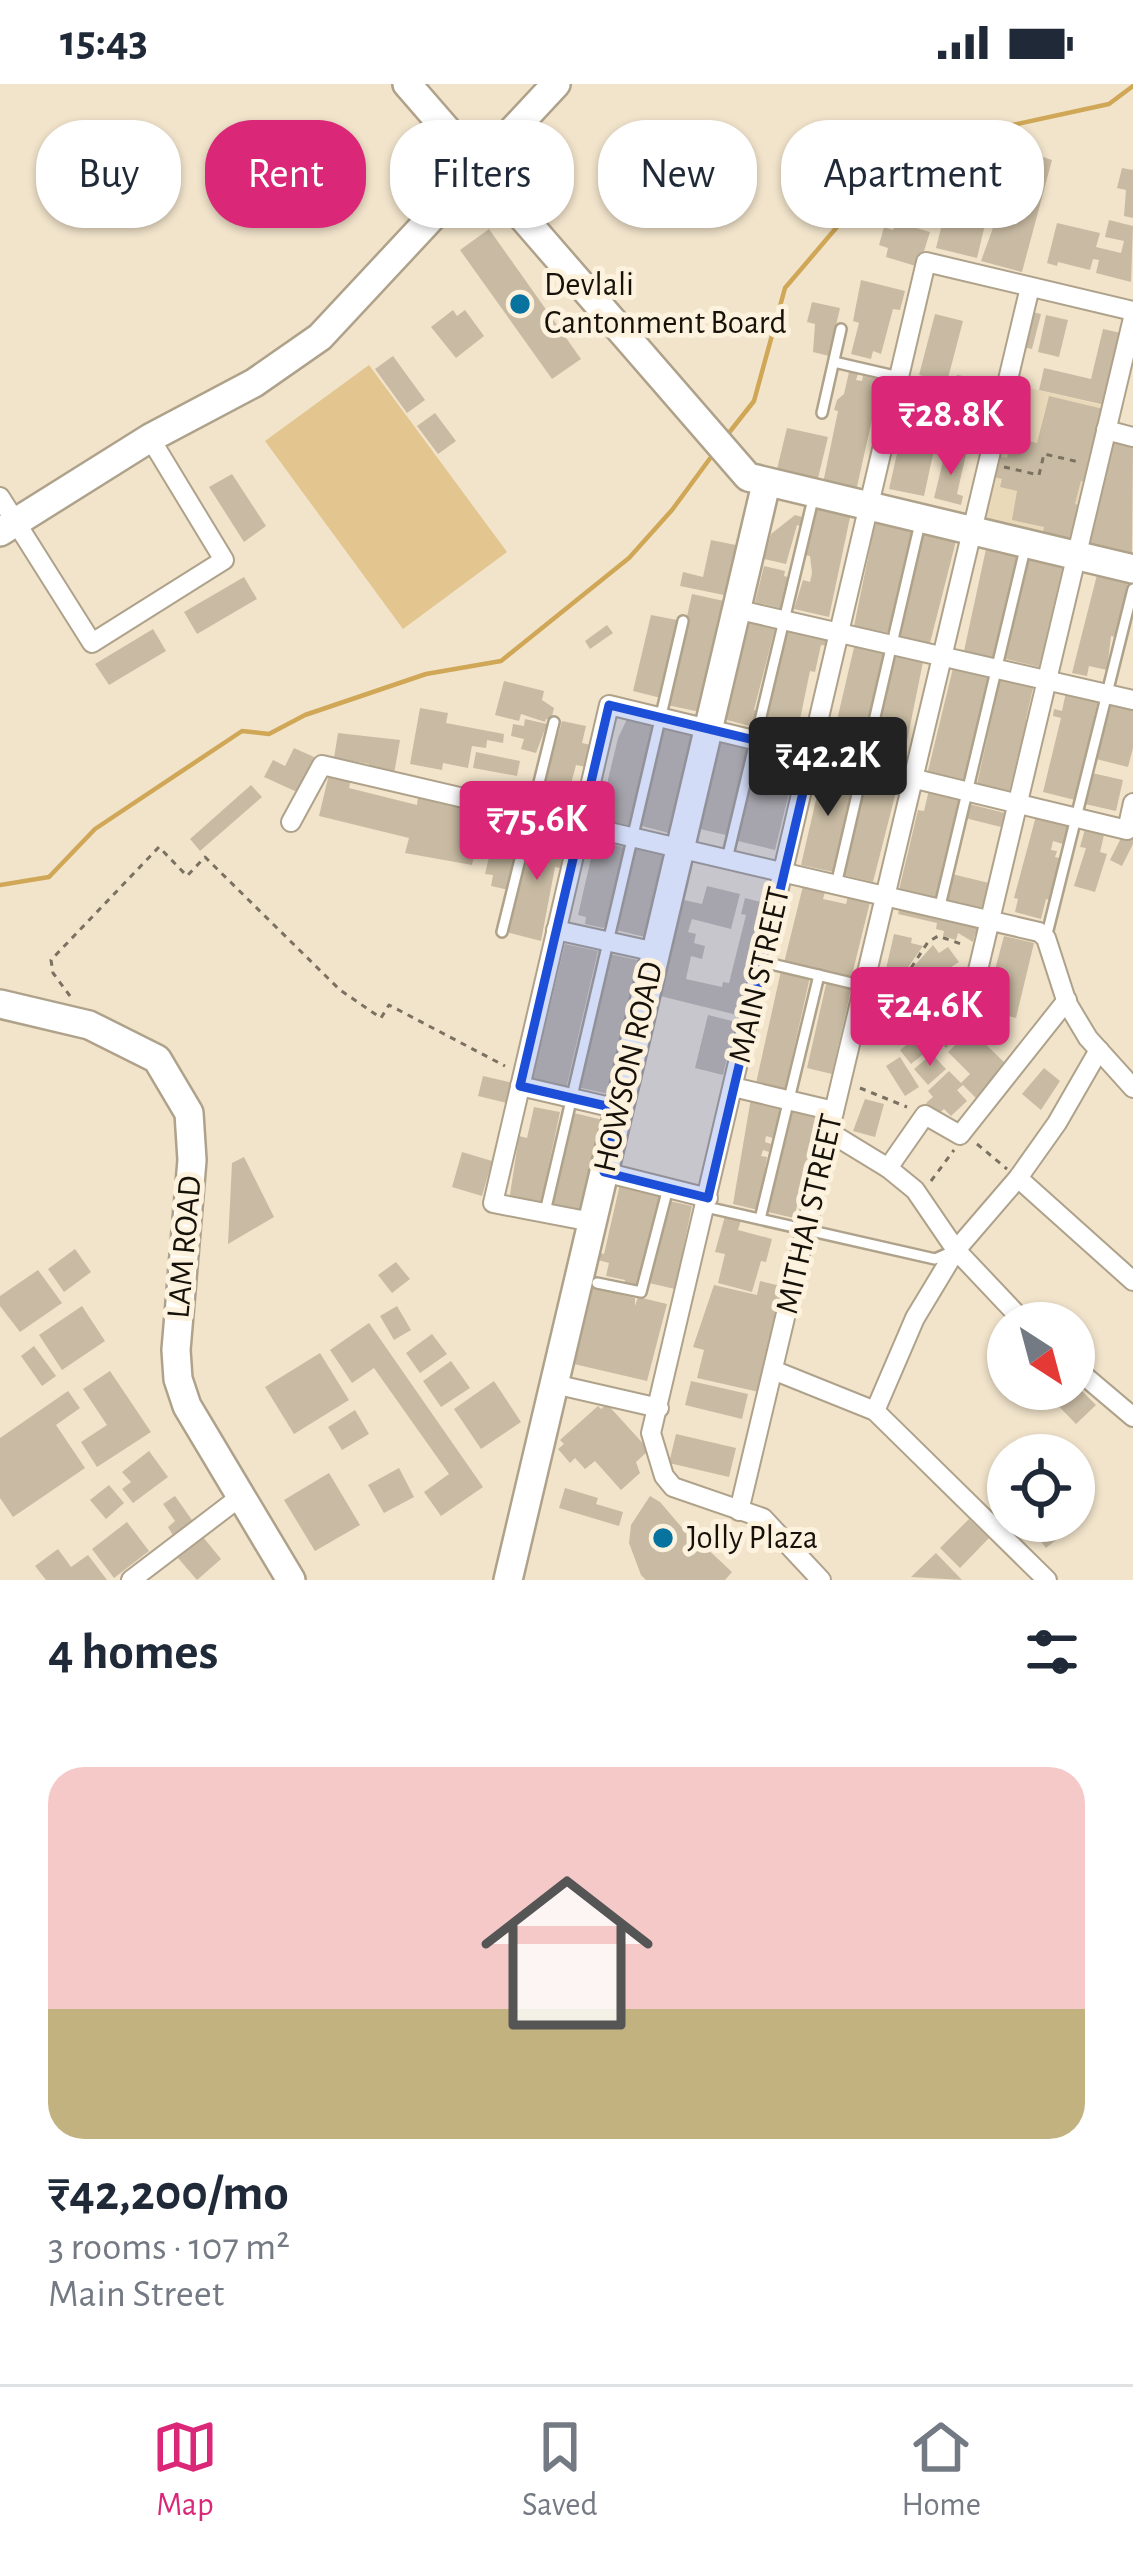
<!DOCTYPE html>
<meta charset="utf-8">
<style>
body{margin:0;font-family:"Alegreya Sans",sans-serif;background:#f2f2f3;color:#1f2937;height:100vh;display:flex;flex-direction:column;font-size:45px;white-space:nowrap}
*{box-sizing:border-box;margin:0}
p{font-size:39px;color:#747a83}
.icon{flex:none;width:66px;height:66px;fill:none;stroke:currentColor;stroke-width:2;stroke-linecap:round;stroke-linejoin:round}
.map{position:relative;height:1496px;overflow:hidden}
.drawer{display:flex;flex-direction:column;background:#fff;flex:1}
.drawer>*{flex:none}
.banner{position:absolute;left:36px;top:36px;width:1062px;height:108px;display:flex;gap:24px}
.needle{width:78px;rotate:144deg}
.buttons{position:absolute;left:987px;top:1218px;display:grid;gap:24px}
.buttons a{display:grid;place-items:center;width:108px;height:108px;border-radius:50%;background:#fff;box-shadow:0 3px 9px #0004;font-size:60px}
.price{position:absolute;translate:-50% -102px;padding:0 27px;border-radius:12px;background:#db2777;color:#fff;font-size:39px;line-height:78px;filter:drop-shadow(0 3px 6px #0008)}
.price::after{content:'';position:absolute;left:50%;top:72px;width:36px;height:27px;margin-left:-18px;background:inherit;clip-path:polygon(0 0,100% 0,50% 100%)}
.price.selected{background:#222;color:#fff}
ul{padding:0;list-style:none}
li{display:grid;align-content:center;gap:24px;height:636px;padding:0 48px}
li span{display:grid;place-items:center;height:372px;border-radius:36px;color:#555}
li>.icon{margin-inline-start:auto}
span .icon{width:216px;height:216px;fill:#fffc;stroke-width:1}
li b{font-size:51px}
h2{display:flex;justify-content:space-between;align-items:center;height:144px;padding:0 48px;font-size:51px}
.chip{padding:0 42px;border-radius:48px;background:#fff;box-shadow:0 3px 9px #0004;font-size:42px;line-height:108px}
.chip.selected{background:#db2777;color:#fff}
.status{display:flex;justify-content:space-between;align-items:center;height:84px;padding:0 60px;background:#fff;direction:ltr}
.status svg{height:33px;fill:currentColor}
.dock{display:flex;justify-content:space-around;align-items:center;height:168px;border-top:3px solid #e0e1e3;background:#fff;font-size:33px;color:#747a83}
.dock a{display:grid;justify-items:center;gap:6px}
.dock .selected{color:#db2777}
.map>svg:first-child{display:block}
.built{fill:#ead9b9}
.green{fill:#e2c58f}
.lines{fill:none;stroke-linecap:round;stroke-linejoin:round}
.stream{stroke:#cfa756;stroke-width:4.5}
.building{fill:#c9bba3}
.lane-casing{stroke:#afa28b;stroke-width:14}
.street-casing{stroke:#afa28b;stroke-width:22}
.secondary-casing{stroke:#afa28b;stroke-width:32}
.path{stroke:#7a7161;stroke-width:3;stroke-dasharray:6 6;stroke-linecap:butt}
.lane{stroke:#fff;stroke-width:9}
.street{stroke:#fff;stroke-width:18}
.secondary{stroke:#fff;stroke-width:27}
.marked{fill:#1d4ed8;fill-opacity:0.2;stroke:#1d4ed8;stroke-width:9;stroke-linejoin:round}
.poi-dot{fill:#08739f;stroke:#fdf2de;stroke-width:4.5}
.labels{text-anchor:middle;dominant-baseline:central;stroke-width:10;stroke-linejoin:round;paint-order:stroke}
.poi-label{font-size:33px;fill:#161109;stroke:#fdf2de;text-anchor:start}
.street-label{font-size:33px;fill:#161109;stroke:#fdf2de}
</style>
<div class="status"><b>15:43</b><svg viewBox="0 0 49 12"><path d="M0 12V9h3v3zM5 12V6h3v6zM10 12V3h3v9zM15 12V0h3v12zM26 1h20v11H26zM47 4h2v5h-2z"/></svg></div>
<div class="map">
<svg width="1133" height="1496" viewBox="0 0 1133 1496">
<rect width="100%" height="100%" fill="#f2e4cb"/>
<!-- built -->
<path class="built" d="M1008 299 1110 323 1077 463 974 438Z"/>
<!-- green -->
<path class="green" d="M369 281 507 468 403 545 265 357Z"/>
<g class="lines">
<!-- stream -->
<g class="stream">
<path d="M728 350 754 317 785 204 860 116 980 48 1109 20 1133 2"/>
<path d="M0 801 49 793 95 745 242 647 269 650 305 631 426 590 501 577 629 474 672 426 714 369"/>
</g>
</g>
<!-- building -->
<g class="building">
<path d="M1040 72 1052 76 1022 188 981 177 998 130 1014 134 1030 82Z"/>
<path d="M1017 74 1026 94 1014 100 1005 80Z"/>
<path d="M1122 84 1133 86V134L1124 132 1126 106 1117 104Z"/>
<path d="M967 92 972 100H976L978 92 995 99 977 174 936 164 945 128 956 131 962 109 956 98Z"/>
<path d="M1109 136 1133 142 1131 198 1096 189 1099 176 1093 175 1090 186 1058 178 1057 182 1047 179 1057 139 1100 149 1096 163 1121 169 1124 157 1105 153Z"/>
<path d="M896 138 930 148 919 183 886 173 888 164 879 161 884 143 893 146Z"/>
<path d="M489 145 581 275 552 295 460 166Z"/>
<path d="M861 196 905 207 900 226 893 225 881 270 873 267 871 275 851 270 859 239 853 237Z"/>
<path d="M812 218 840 224 829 272 813 268 815 240 807 238Z"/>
<path d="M453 226 457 232 465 226 484 252 456 274 431 243Z"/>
<path d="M1032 228 1041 230 1032 265 1023 263Z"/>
<path d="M935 230 963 237 947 298 919 291Z"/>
<path d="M1046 231 1068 236 1059 273 1038 268Z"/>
<path d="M1103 245 1121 249 1105 321 1039 306 1044 284 1091 295Z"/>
<path d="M393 272 425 316 407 329 375 285Z"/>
<path d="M849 288 858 290 856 296 862 297 863 292 884 296 881 309H878L856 407 823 399 838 327 834 326 837 316 844 310Z"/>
<path d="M957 291 991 297 988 315 954 308Z"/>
<path d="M911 308 945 315 924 412 889 405Z"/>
<path d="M1049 312 1103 325 1092 400 1081 397 1075 420 1087 423 1077 463 1042 454 1044 443 1012 436 1017 407 1000 403 1002 395 986 391 991 370 1007 374 1012 353 1037 359Z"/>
<path d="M957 318 983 324 973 365 947 359Z"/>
<path d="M435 329 456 357 438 370 417 342Z"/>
<path d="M787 344 828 353 818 394 777 385Z"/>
<path d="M1114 356 1133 360 1132 469 1090 459Z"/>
<path d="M946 365 966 370 957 410 963 412 961 421 934 414Z"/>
<path d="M232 390 266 442 244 458 209 403Z"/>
<path d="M819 416 852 424 829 533 794 525 803 496 810 498 812 489 810 472 805 471Z"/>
<path d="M877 430 915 438 890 549 854 542Z"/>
<path d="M795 431 806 434 804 443 797 441 786 480 764 475 771 450Z"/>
<path d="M924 441 958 449 930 559 900 553 899 549Z"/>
<path d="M711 456 736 461 724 511 680 502 683 488 703 493Z"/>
<path d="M986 465 1019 473 995 575 964 567Z"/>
<path d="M1028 470 1064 478 1039 583 1006 575Z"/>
<path d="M764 482 785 487 784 492 791 494 783 525 755 518Z"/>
<path d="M1097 491 1128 498 1115 553 1111 552 1107 586 1089 582 1087 592 1072 589Z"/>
<path d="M244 493 257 515 197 550 184 528Z"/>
<path d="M692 510 724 517 700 628 667 621Z"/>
<path d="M651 531 677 536 661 614 633 607Z"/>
<path d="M749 533 776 540 754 626 761 628 757 644 723 635Z"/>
<path d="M788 540 830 549 828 562 821 561 815 588 810 587 797 650 765 643Z"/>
<path d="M607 541 613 549 590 565 585 557Z"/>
<path d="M153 545 166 567 109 601 95 580Z"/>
<path d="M855 559 887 566 864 669 831 662Z"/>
<path d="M894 571 923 578 903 677 872 670Z"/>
<path d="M953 584 990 593 965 696 928 687Z"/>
<path d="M1001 593 1034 600 1026 635 1028 649 1026 657 1022 656 1009 708 977 700Z"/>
<path d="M504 597 544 607 542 616 554 624 551 636 546 635 545 638 521 630 519 637 495 631Z"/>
<path d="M1066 608 1098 616 1075 716 1043 708 1061 634 1053 632 1054 625 1062 627Z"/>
<path d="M1111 620 1133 625V664L1128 683 1096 675Z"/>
<path d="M420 624 448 629 446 639 504 650 503 659 487 656 486 664 472 662 468 684 443 679 442 686 410 680Z"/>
<path d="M628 633 654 640 651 651 655 652 632 742 590 732 596 706 605 708 618 654Z"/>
<path d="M525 635 547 640 536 669 521 665 524 655 511 652 513 640 524 642Z"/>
<path d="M562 637 586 642 582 659 591 661 586 683 576 681 572 696 571 714 580 716 578 728 569 725 570 719 541 712Z"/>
<path d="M664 640 694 647 669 749 638 741Z"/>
<path d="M338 649 400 656 394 690 368 685 369 680 334 674Z"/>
<path d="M720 657 749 664 730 752 700 745Z"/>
<path d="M294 664 314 673 297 708 264 693 273 676 285 682Z"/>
<path d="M760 667 797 676 775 766 738 757Z"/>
<path d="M476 668 520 677 517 692 473 684Z"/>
<path d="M824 681 855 688 833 788 801 781Z"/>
<path d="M867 688 899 696 873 798 843 791Z"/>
<path d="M1092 689 1123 696 1116 727 1085 720Z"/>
<path d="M329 690 351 695 349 704 417 721 418 713 478 724 475 736 482 737 472 781 405 769 409 754 319 732Z"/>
<path d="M251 701 262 713 200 767 190 755Z"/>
<path d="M929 706 965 715 938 819 898 810 918 726 924 727Z"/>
<path d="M969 720 1005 729 1001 743 965 734Z"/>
<path d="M1036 732 1071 741 1066 761 1053 757 1051 766 1057 767 1055 773 1064 775 1054 817 1046 815 1041 835 1015 828 1018 815 1014 814Z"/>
<path d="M498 734 526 740 509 806 491 802 493 791 485 790Z"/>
<path d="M536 742 568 749 560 784 555 783 541 857 506 848Z"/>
<path d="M1085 745 1104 751 1100 768 1107 770 1095 808 1074 802 1086 764 1080 763Z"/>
<path d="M1124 748 1133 753V760L1122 782 1110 776Z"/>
<path d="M595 757 624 763 608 839 603 844 585 840 586 833 578 831Z"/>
<path d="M635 764 665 771 645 853 616 846Z"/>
<path d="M952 790 989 799 983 825 958 818 957 823 944 820Z"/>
<path d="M707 802 740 810 731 845 692 835 688 848 696 850 694 859 705 862 702 875 691 872 686 895 722 903 723 898 729 899 746 831 741 830 745 814 765 819 737 931 660 912 684 816 702 820Z"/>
<path d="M803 802 825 808 823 815 846 820 848 812 870 818 851 895 784 879Z"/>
<path d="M900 823 987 843 980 851 975 850 973 858 958 849 956 856 943 852 944 847 936 845 937 839 898 830Z"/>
<path d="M894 850 912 854 911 859 923 862 904 889 886 885Z"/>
<path d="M1004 852 1034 859 1016 934 986 926 1000 895 993 893Z"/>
<path d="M565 860 598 867 566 1005 532 997Z"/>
<path d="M933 861 939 869 948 863 959 878 923 901 925 903 939 891 944 899 939 913 935 907 937 914 924 923 910 903 905 907 898 900Z"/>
<path d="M610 870 638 876 609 1010 581 1004Z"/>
<path d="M950 886 974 893 966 920 942 914Z"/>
<path d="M781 887 810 893 785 1005 756 999Z"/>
<path d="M827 896 852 901 832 990 807 984Z"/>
<path d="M940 919 965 944 946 964 930 948 938 941 928 931Z"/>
<path d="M708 931 736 938 723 991 695 984Z"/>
<path d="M923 945 935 961 911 980 900 966 909 959 903 950 907 947 912 953Z"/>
<path d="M971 946 1008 982 976 1014 963 1001 957 1006 967 1017 951 1032 944 1025 937 1031 926 1019 933 1013 928 1007 949 987 961 999 970 990 948 968Z"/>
<path d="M932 970 946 985 928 1001 914 985Z"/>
<path d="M900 973 919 1003 905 1012 886 982Z"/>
<path d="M1044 984 1060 997 1041 1026 1022 1010Z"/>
<path d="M483 992 517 1000 511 1020 478 1012Z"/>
<path d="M751 1014 782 1021 773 1054 766 1052 765 1058 771 1060 769 1068 763 1066 761 1072 767 1073 758 1126 733 1120Z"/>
<path d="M865 1015 884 1020 875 1053 853 1047Z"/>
<path d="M534 1023 560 1028 540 1123 509 1117 519 1052 527 1054Z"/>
<path d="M793 1027 818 1034 794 1134 768 1128Z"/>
<path d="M574 1029 603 1036 584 1131 551 1123Z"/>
<path d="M462 1068 492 1077 482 1112 452 1103Z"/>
<path d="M244 1073 274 1133 228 1160 232 1079Z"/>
<path d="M620 1100 662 1110 637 1204 624 1201 625 1196 606 1192 609 1179 598 1176 600 1169 604 1170Z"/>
<path d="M669 1117 692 1122 675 1205 649 1199Z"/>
<path d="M725 1132 741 1136 738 1146 772 1155 766 1178 761 1177 752 1208 718 1199 725 1170 715 1168Z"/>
<path d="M75 1165 91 1188 64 1208 48 1185Z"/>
<path d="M396 1178 410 1195 392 1209 378 1191Z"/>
<path d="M38 1186 62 1219 20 1248 0 1222V1212Z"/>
<path d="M760 1197 785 1203 759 1308 697 1294 704 1266 693 1263 714 1201 757 1211Z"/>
<path d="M592 1204 635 1214V1222L638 1213 667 1220 647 1297 574 1280Z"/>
<path d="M82 1222 105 1257 62 1286 39 1251Z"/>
<path d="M397 1222 411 1246 394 1256 380 1232Z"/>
<path d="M369 1239 483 1403 441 1432 424 1408 449 1390 374 1284 352 1299 330 1266Z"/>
<path d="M432 1250 447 1270 420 1289 406 1269Z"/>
<path d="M34 1262 56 1292 42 1302 21 1272Z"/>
<path d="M320 1269 349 1316 294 1350 265 1303Z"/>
<path d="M451 1277 470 1304 441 1323 423 1297Z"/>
<path d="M110 1287 151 1348 97 1383 81 1358 107 1341 83 1305Z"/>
<path d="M494 1297 521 1338 481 1365 454 1325Z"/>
<path d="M691 1297 748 1310 742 1335 685 1321Z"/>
<path d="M1074 1299 1096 1321 1076 1340 1042 1305H1074Z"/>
<path d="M68 1307 80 1324 56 1341 85 1384 13 1433 0 1414V1354Z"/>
<path d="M607 1320 649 1366 636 1378 640 1389 621 1406 595 1377 585 1385 575 1374 570 1379 558 1365 564 1360 560 1356 598 1322 601 1325Z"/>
<path d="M355 1326 369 1350 342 1366 328 1343Z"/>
<path d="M676 1350 736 1364 729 1393 669 1379Z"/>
<path d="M149 1367 168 1393 133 1419 122 1405 131 1398 122 1388Z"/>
<path d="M399 1384 414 1413 384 1429 368 1401Z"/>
<path d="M329 1389 360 1441 315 1467 284 1416Z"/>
<path d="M109 1401 124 1419 106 1435 90 1416Z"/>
<path d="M565 1404 598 1414 596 1420 623 1428 619 1442 559 1424Z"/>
<path d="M175 1412 194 1439 174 1453 168 1443 175 1437 163 1420Z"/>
<path d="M650 1412 660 1418 690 1453 697 1455 690 1462 696 1466 702 1460 732 1488 725 1496H646L641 1491 629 1459 631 1441Z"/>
<path d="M969 1435 989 1454 960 1484 940 1464Z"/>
<path d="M1030 1437H1065L1071 1444 1046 1464 1027 1440Z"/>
<path d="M127 1438 149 1467 114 1494 92 1465Z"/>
<path d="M203 1453 221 1475 197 1496 178 1474Z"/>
<path d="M58 1465 71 1483 88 1471 107 1496H46L35 1482Z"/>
<path d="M936 1469 962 1496 911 1493Z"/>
</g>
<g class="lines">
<!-- lane casing -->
<g class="lane-casing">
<g id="lane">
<path d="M834 278 899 293"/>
<path d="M822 329 841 245"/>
<path d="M727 775 813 415"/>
<path d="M836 801 920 439"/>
<path d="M939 826 1025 465"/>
<path d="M502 848 554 638"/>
<path d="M1046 854 1133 505"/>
<path d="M763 878 864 902"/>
<path d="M706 1123 935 1175 951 1168"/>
<path d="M545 1128 683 537"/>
<path d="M760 1135 819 891"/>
<path d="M597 1199 641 1208 668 1104"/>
</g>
</g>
<!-- street casing -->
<g class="street-casing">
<g id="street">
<path d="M1106 346 1133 353"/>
<path d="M0 413 92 559 224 476 150 354"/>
<path d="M735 525 1133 616"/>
<path d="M291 738 322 681 1039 848 1046 854 1067 919 1088 954 1133 1004"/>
<path d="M556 846 656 868"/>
<path d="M969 924 1133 234"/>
<path d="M520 1002 619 1025"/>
<path d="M733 1003 834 1027"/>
<path d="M829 1048 888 1084 915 1106 956 1166 1025 1239"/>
<path d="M888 1084 925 1031 960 1051 1067 916"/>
<path d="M604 1088 708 1114"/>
<path d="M1018 1094 1133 1197"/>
<path d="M592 1138 493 1119 609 621 1127 746 1133 719"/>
<path d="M1074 1283 1133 1333"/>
<path d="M773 1286 875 1327 1047 1496"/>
<path d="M554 1300 659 1324"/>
<path d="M875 1327 915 1234 956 1166 1018 1094 1057 1039 1099 966"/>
<path d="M739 1427 1030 203"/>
<path d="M131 1496 240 1413"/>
<path d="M821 1496 763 1434 673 1403 664 1392 651 1349 926 178 1133 227"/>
</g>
</g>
<!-- secondary casing -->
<g class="secondary-casing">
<g id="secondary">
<path d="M407 0 748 393 1133 485"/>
<path d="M0 448 150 354 254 299 320 253 556 0"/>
<path d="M0 920 89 941 157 975 189 1029 192 1076 176 1266 178 1295 187 1322 291 1496"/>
<path d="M508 1496 766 400"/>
</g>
</g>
<!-- path -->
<g class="path">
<path d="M1004 383 1039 391 1044 370 1079 378"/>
<path d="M911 884 928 858 938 852 964 861"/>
<path d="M70 912 53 889 51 876 159 763 187 792 205 773 340 906 381 934 389 921 505 982"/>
<path d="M860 1004 907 1023"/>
<path d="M977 1060 1007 1085"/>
<path d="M931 1097 954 1066"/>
</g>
<!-- lane -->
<use href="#lane" class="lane"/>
<!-- street -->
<use href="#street" class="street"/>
<!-- secondary -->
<use href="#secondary" class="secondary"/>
</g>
<!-- marked area -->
<path class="marked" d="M609 621 812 670 708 1114 604 1088 619 1025 520 1002Z"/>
<!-- markers -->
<g class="poi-dot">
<circle cx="520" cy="220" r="12"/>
<circle cx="663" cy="1454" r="12"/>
</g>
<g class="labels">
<!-- poi labels -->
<g class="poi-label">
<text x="544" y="201">Devlali<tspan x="544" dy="38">Cantonment Board</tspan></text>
<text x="687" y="1454">Jolly Plaza</text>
</g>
<!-- street labels -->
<g class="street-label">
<text transform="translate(760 891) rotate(-77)">MAIN STREET</text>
<text transform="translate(629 983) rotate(-77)">HOWSON ROAD</text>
<text transform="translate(810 1130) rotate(-77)">MITHAI STREET</text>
<text transform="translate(185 1163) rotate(-85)">LAM ROAD</text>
</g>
</g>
</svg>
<div class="buttons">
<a><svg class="needle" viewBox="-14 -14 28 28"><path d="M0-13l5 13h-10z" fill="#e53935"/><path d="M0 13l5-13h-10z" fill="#747a83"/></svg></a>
<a><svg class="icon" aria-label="locate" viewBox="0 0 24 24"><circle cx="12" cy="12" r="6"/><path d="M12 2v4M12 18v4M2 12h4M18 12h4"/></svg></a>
</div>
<b class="price" style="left:951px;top:394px">₹28.8K</b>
<b class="price selected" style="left:828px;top:735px">₹42.2K</b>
<b class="price" style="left:537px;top:799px">₹75.6K</b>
<b class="price" style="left:930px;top:985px">₹24.6K</b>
<div class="banner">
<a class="chip">Buy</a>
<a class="chip selected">Rent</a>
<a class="chip">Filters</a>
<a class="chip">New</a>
<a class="chip">Apartment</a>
</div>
</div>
<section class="drawer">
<h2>4 homes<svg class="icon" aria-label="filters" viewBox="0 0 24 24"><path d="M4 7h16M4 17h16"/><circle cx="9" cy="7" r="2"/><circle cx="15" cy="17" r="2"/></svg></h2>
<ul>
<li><span style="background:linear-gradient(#f6c9c9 65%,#c2b280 0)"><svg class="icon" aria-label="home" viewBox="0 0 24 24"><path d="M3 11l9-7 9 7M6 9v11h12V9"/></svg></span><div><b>₹42,200/mo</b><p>3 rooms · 107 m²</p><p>Main Street</p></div></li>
</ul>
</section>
<nav class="dock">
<a class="selected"><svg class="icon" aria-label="map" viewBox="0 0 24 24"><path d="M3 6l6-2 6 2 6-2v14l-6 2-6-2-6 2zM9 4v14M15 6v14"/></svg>Map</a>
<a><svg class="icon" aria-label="saved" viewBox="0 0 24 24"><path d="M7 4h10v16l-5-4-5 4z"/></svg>Saved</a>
<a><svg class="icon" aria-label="home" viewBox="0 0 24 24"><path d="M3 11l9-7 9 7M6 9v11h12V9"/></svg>Home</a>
</nav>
